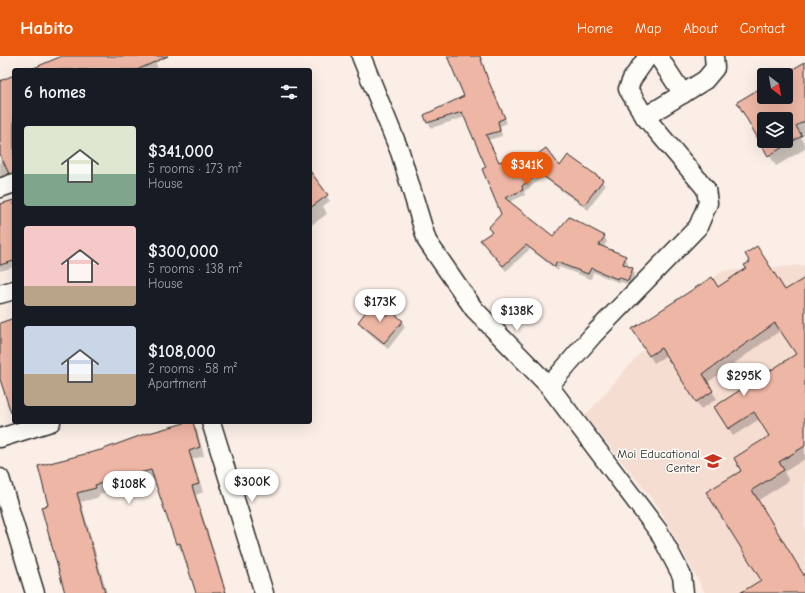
<!DOCTYPE html>
<meta charset="utf-8">
<style>
body{margin:0;font-family:"Comic Neue",sans-serif;background:#242831;color:#f1f3f6;height:100vh;display:flex;flex-direction:column;font-size:15px;white-space:nowrap}
*{box-sizing:border-box;margin:0}
p{font-size:13px;color:#9ea1a6}
.icon{flex:none;width:22px;height:22px;fill:none;stroke:currentColor;stroke-width:2;stroke-linecap:round;stroke-linejoin:round}
.map{position:relative;flex:1;overflow:hidden}
.sheet{position:absolute;left:12px;top:12px;width:300px;height:356px;display:flex;flex-direction:column;background:#171b24;border-radius:4px;box-shadow:0 4px 16px #0002}
.sheet>*{flex:none}
.needle{width:26px;rotate:149deg}
.fabs{position:absolute;left:757px;top:12px;display:grid;gap:8px}
.fabs a{display:grid;place-items:center;width:36px;height:36px;border-radius:4px;background:#171b24;box-shadow:0 4px 16px #0002;font-size:20px}
.price{position:absolute;translate:-50% -34px;padding:0 9px;border-radius:14px;background:#fff;color:#222;font-size:13px;line-height:26px;filter:drop-shadow(0 1px 2px #0008)}
.price::after{content:'';position:absolute;left:50%;top:24px;width:12px;height:9px;margin-left:-6px;background:inherit;clip-path:polygon(0 0,100% 0,50% 100%)}
.price.on{background:#ea580c;color:#fff}
ul{padding:0;list-style:none}
li{display:flex;align-items:center;gap:12px;height:100px;padding:0 12px}
li span{display:grid;place-items:center;flex:none;width:112px;height:80px;border-radius:4px;color:#555}
li>.icon{margin-inline-start:auto}
span .icon{width:48px;height:48px;fill:#fffc;stroke-width:1}
li b{font-size:17px}
h2{display:flex;justify-content:space-between;align-items:center;height:48px;padding:0 12px;font-size:17px}
header{display:flex;align-items:center;gap:24px;box-sizing:border-box;height:56px;padding:0 20px;background:#ea580c;color:#fff}
header strong{font-size:19px}
nav{display:flex;gap:22px;margin-inline-start:auto;font-size:14px}
.map>svg:first-child{display:block}
.built{fill:#f6ddd2}
.shadow{fill:#0003;fill-rule:evenodd}
.building{fill:#eeb6a4;stroke:#2b2b2b;fill-rule:evenodd}
.lines{fill:none;stroke-linecap:round;stroke-linejoin:round}
.minor-casing{stroke:#2b2b2b;stroke-width:21}
.minor{stroke:#fdfcf7;stroke-width:18}
.labels{text-anchor:middle;dominant-baseline:central;stroke-width:3;stroke-linejoin:round;paint-order:stroke}
.poi-label{font-size:12px;fill:#2b2b2b;stroke:#fdfcf7;text-anchor:end}
</style>
<header>
<strong>Habito</strong>
<nav><a>Home</a><a>Map</a><a>About</a><a>Contact</a></nav>
</header>
<div class="map">
<svg width="805" height="537" viewBox="0 0 805 537">
<rect width="100%" height="100%" fill="#faeee6"/>
<filter id="ink" filterUnits="userSpaceOnUse"><feTurbulence type="fractalNoise" baseFrequency=".025" numOctaves="2"/><feDisplacementMap in="SourceGraphic" scale="8" xChannelSelector="R" yChannelSelector="G"/><feConvolveMatrix kernelMatrix="1 2 1 2 8 2 1 2 1" color-interpolation-filters="sRGB"/></filter>
<g filter="url(#ink)">
<!-- built -->
<path class="built" d="M805 209V537H705L658 450 585 360 683 248 722 215Z"/>
<!-- shadow -->
<g class="shadow">
<path d="M66 0H152L158 12 153 14H33Z"/>
<path d="M448 0H480L490 30 507 67 500 70 502 80 488 84 499 107 514 117 560 112 602 125 605 130 588 154 543 121 524 136 525 139 509 146 553 181 604 180 607 186 603 192 625 201 628 206 627 210 632 213 635 218 630 229 621 226 620 227 593 216 591 223 559 211 558 215 530 193 506 215 484 189 481 184 492 177 489 172 502 158 487 112 465 61 431 72 426 59 465 41Z"/>
<path d="M805 7V79L801 81 805 88V93L776 110 738 47 764 32V41H786L785 19ZM764 63H786V85H764Z"/>
<path d="M14 22V123L11 118 0 122V28Z"/>
<path d="M312 120 330 145 323 150 327 158 310 170V122Z"/>
<path d="M14 143V211L0 215V148Z"/>
<path d="M805 224V334L733 380 720 359 797 299 781 274 707 327 717 343 701 353 667 299 654 307 638 281 718 232 785 235Z"/>
<path d="M387 261 402 265 405 271 388 293 363 272 359 266Z"/>
<path d="M805 357V403L784 416 789 425 757 445 805 530V537H742L762 524 742 415Z"/>
<path d="M192 366 197 374 204 400 193 403 203 436 196 439 227 537H197L184 496H182L177 488 155 423 99 438 100 441 81 446 107 537H66L49 449 101 395Z"/>
</g>
<!-- building -->
<g class="building">
<path d="M62 0H168L137 14H29Z"/>
<path d="M447 0H480L488 24 505 62 498 65 500 75 486 79 499 106 508 103 514 116 546 92 560 110 568 99 603 124 584 149 539 117 522 130 523 134 505 142 553 180 569 161 605 180 599 189 626 200 623 208 633 212 628 225 618 221 617 223 591 212 588 218 556 206 555 211 526 189 503 210 480 184 492 176 488 172 501 158 482 113 486 111 462 56 427 67 424 59 464 40Z"/>
<path d="M805 6V65L796 70 802 80 768 100 737 46 764 30V41H786V19H783ZM764 63H786V85H764Z"/>
<path d="M14 19V117L9 118 0 98V25Z"/>
<path d="M310 115 328 139 310 152Z"/>
<path d="M14 144V205L0 209V148Z"/>
<path d="M757 190 785 234 805 222V390L779 406 784 414 752 434 805 521V537H740L761 524 706 436 741 415 734 402 769 380 754 356 728 373 714 351 796 298 775 267 703 318 713 335 696 346 661 292 649 300 632 273 712 221 718 231 746 212 744 209 750 206 745 198Z"/>
<path d="M372 248 387 260 391 255 403 265 384 287 358 266Z"/>
<path d="M14 262V357H11L0 323V267Z"/>
<path d="M188 366H193L200 391 189 395 199 428 192 430 226 537H196L180 487 176 488 151 414 95 429 96 432 77 437 105 537H65L41 451 48 449 38 410 101 394 142 379Z"/>
</g>
<g class="lines">
<!-- minor casing -->
<g class="minor-casing">
<g id="minor">
<path d="M361 0 400 96 427 185 474 253 549 330 659 476 682 520 684 537"/>
<path d="M658 0 683 38"/>
<path d="M645 61 705 24 715 12 714 0"/>
<path d="M0 132 14 127"/>
<path d="M0 238 14 234"/>
<path d="M549 330 593 279 698 171 708 147 706 133 645 61 628 33 632 23 648 0"/>
<path d="M211 366 264 537"/>
<path d="M0 382 51 366"/>
<path d="M0 422 35 537"/>
</g>
</g>
<!-- minor -->
<use href="#minor" class="minor"/>
</g>
</g>
<!-- icons -->
<defs>
<g id="school-bare" transform="scale(1.38)"><path d="M0-5L7-2L0 1L-7-2ZM-4 1L0 2.5L4 1V4Q0 6-4 4Z" fill="#c8321e" stroke="#fdfcf7" stroke-width="2.5" paint-order="stroke"/></g>
</defs>
<g fill-rule="evenodd">
<use href="#school-bare" x="713" y="405"/>
</g>
<g class="labels">
<!-- poi labels -->
<g class="poi-label">
<text x="700" y="398">Moi Educational<tspan x="700" dy="14">Center</tspan></text>
</g>
</g>
</svg>
<div class="fabs">
<a><svg class="needle" viewBox="-14 -14 28 28"><path d="M0-13l5 13h-10z" fill="#e53935"/><path d="M0 13l5-13h-10z" fill="#9ea1a6"/></svg></a>
<a><svg class="icon" aria-label="layers" viewBox="0 0 24 24"><path d="M12 4l9 5-9 5-9-5zM3 14l9 5 9-5"/></svg></a>
</div>
<b class="price on" style="left:527px;top:130px">$341K</b>
<b class="price" style="left:380px;top:267px">$173K</b>
<b class="price" style="left:517px;top:276px">$138K</b>
<b class="price" style="left:744px;top:341px">$295K</b>
<b class="price" style="left:252px;top:447px">$300K</b>
<b class="price" style="left:129px;top:449px">$108K</b>
<section class="sheet">
<h2>6 homes<svg class="icon" aria-label="filters" viewBox="0 0 24 24"><path d="M4 7h16M4 17h16"/><circle cx="9" cy="7" r="2"/><circle cx="15" cy="17" r="2"/></svg></h2>
<ul>
<li><span style="background:linear-gradient(#dfe7d0 60%,#7fa58c 0)"><svg class="icon" aria-label="home" viewBox="0 0 24 24"><path d="M3 11l9-7 9 7M6 9v11h12V9"/></svg></span><div><b>$341,000</b><p>5 rooms · 173 m²</p><p>House</p></div></li>
<li><span style="background:linear-gradient(#f6c9c9 75%,#b9a48a 0)"><svg class="icon" aria-label="home" viewBox="0 0 24 24"><path d="M3 11l9-7 9 7M6 9v11h12V9"/></svg></span><div><b>$300,000</b><p>5 rooms · 138 m²</p><p>House</p></div></li>
<li><span style="background:linear-gradient(#c9d6e8 60%,#b9a48a 0)"><svg class="icon" aria-label="home" viewBox="0 0 24 24"><path d="M3 11l9-7 9 7M6 9v11h12V9"/></svg></span><div><b>$108,000</b><p>2 rooms · 58 m²</p><p>Apartment</p></div></li>
</ul>
</section>
</div>
